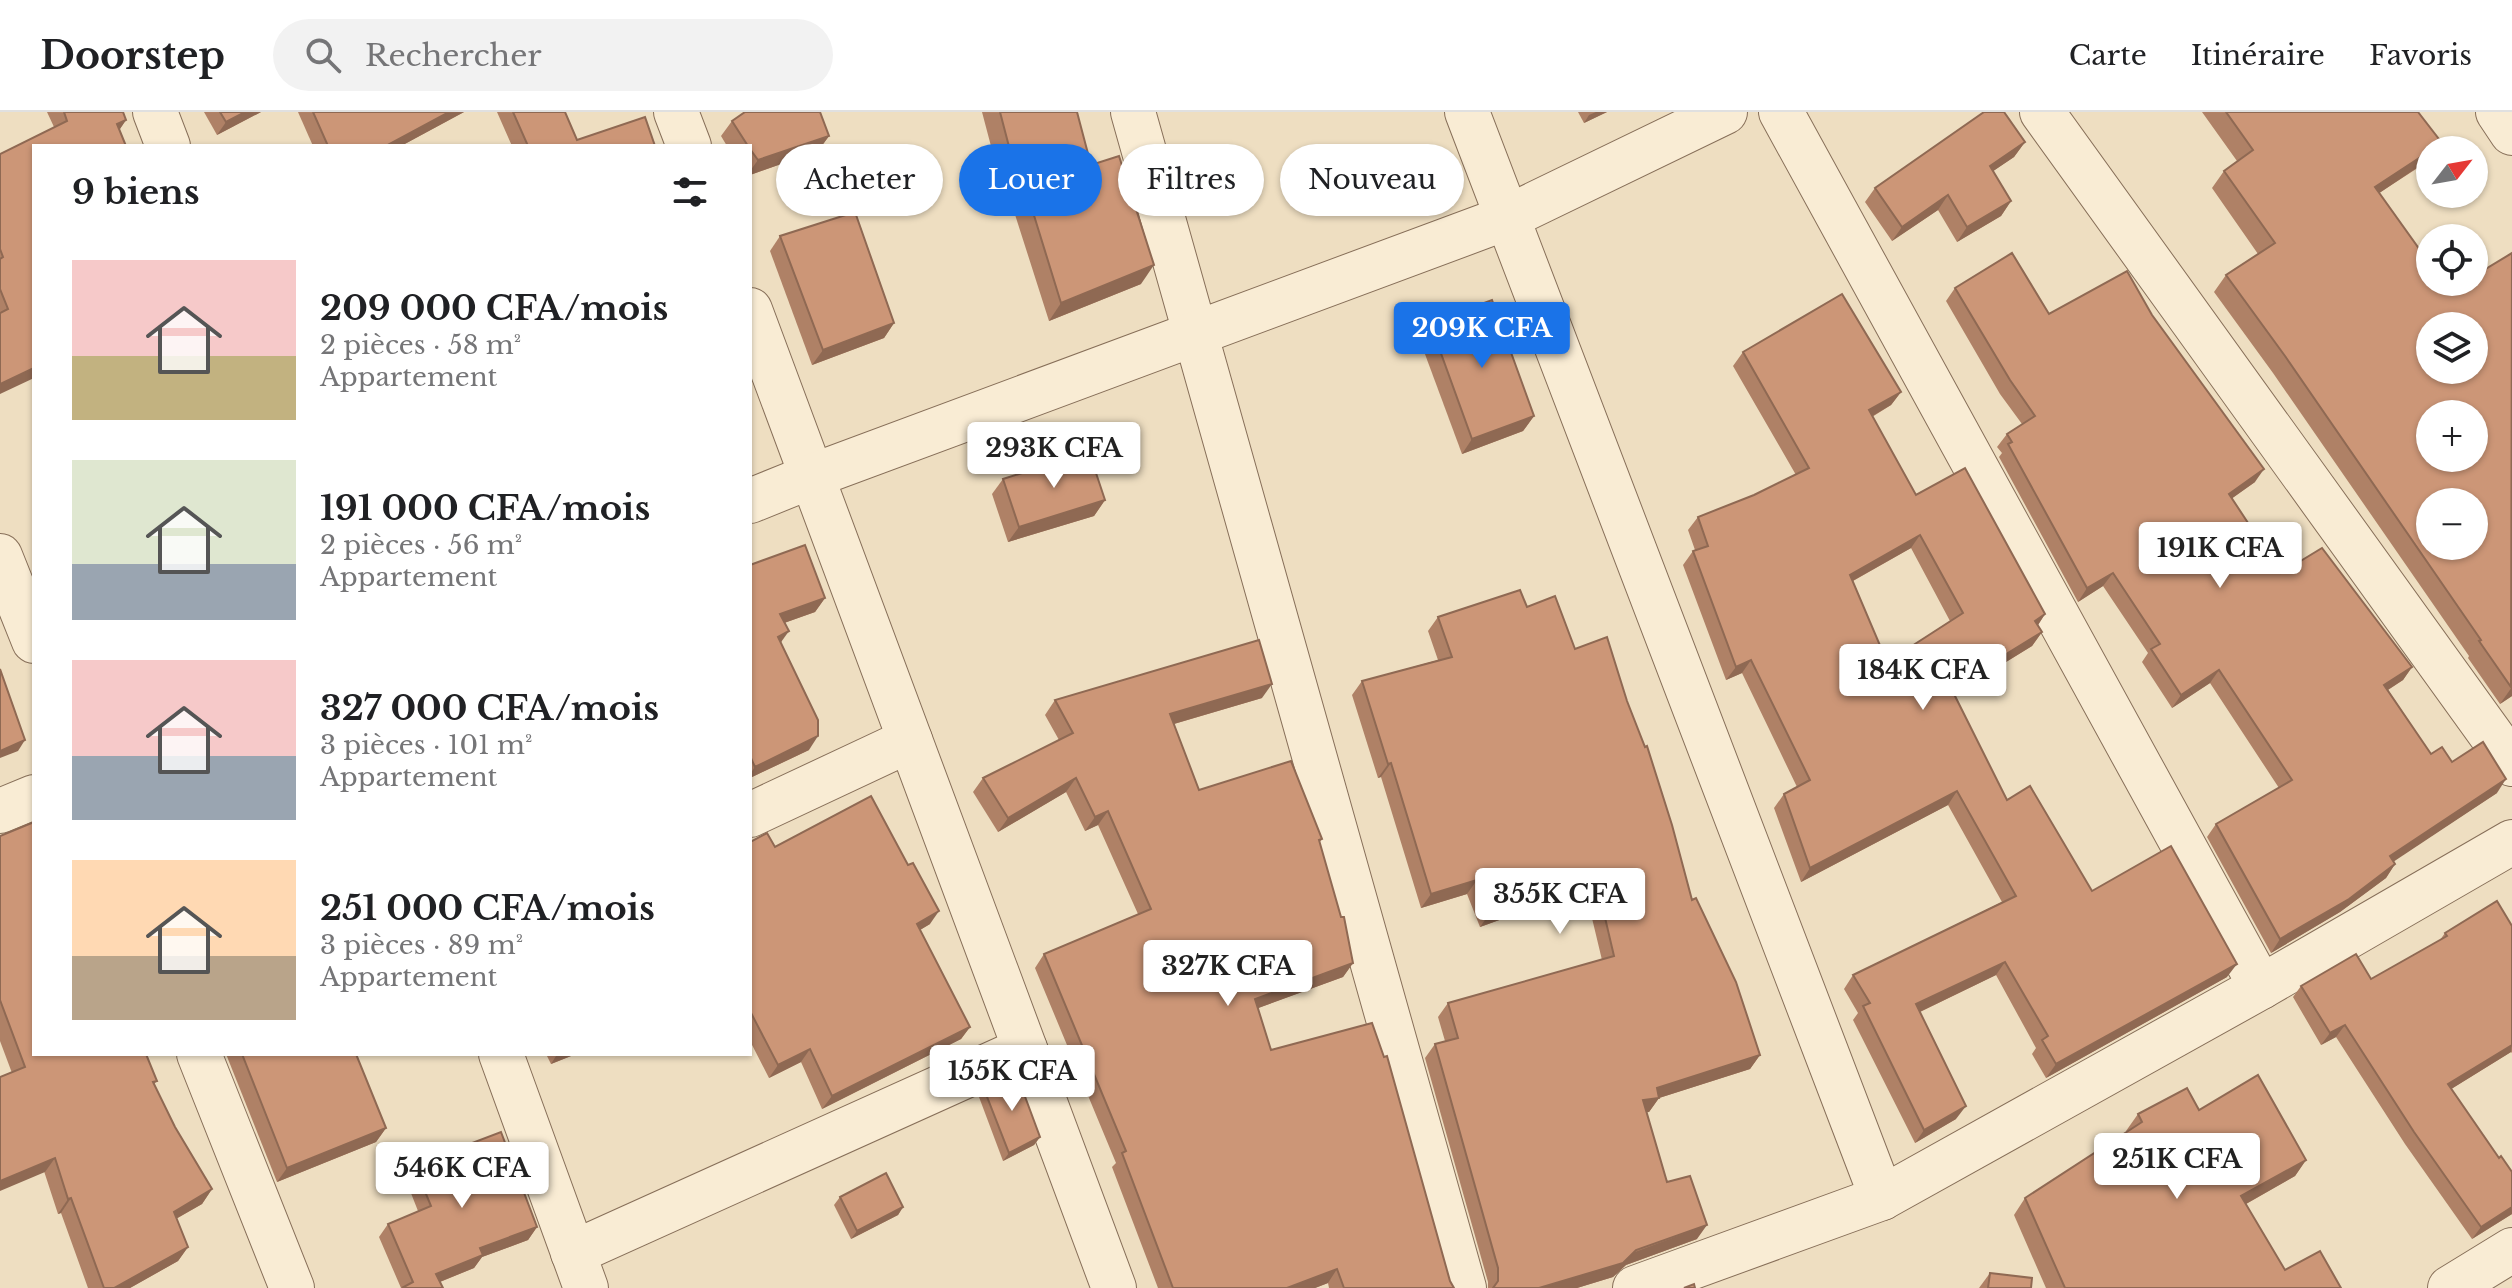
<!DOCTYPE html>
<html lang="fr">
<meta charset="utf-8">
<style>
body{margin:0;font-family:"Libre Baskerville",serif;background:#f2f2f2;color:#202124;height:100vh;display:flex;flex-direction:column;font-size:30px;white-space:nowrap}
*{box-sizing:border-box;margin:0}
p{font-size:26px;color:#757577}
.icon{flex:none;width:44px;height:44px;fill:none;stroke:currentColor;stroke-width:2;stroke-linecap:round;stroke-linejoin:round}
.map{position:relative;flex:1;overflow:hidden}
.drawer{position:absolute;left:32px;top:32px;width:720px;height:912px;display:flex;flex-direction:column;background:#fff;border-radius:0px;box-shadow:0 2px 6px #0004}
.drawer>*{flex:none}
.top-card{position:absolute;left:776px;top:32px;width:760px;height:72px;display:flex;gap:16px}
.needle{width:52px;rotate:59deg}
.fabs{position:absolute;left:2416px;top:24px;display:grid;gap:16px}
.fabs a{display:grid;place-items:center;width:72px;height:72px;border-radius:50%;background:#fff;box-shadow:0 2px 6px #0004;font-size:40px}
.price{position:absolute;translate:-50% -68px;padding:0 18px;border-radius:8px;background:#fff;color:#222;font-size:26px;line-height:52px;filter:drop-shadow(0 2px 4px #0008)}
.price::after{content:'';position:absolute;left:50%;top:48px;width:24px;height:18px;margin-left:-12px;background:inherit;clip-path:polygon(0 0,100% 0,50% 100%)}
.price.current{background:#1a73e8;color:#fff}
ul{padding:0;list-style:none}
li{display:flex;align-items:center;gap:24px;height:200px;padding:0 40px}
li span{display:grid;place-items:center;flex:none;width:224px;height:160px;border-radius:0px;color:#555}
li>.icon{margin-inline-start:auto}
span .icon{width:96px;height:96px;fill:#fffc;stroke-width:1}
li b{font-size:34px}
h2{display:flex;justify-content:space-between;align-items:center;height:96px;padding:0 40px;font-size:34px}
.chip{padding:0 28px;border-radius:36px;background:#fff;box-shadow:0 2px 6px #0004;font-size:28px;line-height:72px}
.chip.current{background:#1a73e8;color:#fff}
header{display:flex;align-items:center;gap:48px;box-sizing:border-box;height:112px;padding:0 40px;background:#fff;border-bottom:2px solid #e0e0e0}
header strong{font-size:38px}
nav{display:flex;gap:44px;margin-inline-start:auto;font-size:28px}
.search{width:560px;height:72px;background:#f2f2f2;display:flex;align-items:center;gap:20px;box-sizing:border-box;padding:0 28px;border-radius:44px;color:#757577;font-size:30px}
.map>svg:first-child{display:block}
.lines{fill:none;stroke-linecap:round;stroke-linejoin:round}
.minor-casing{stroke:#876f59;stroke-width:46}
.minor{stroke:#f9ecd4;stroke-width:44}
.wall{fill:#af8166;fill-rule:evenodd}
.shaded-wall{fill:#8f6953}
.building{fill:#cc9677;stroke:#8f6953;stroke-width:2;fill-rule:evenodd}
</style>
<header>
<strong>Doorstep</strong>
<div class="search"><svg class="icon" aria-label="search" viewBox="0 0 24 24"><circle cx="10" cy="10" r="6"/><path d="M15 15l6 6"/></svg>Rechercher</div>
<nav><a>Carte</a><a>Itinéraire</a><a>Favoris</a></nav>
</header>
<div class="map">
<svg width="2512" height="1176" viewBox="0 0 2512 1176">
<rect width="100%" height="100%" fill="#eedec1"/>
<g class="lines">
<!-- minor casing -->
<g class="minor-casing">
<g id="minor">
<path d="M155 0 168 34"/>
<path d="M676 0 689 34"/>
<path d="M1133 0 1464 1176"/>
<path d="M1467 0 1882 1086"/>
<path d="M1781 0 2261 875"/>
<path d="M2042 0 2512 652"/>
<path d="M2498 0 2512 21"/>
<path d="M750 198 1114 1176"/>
<path d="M750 389 812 364 1506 106 1725 0"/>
<path d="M0 444 34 529"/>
<path d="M0 699 34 685"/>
<path d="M750 703 910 628"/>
<path d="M199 942 292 1176"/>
<path d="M501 942 586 1176"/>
<path d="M573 1141 1025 937"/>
<path d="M1635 1176 1882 1086 2261 875 2512 730"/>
<path d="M2450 1176 2512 1138"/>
</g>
</g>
<!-- minor -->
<use href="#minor" class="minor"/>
</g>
<!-- wall -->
<g class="wall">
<path d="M47 0H123L126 8 119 18 0 282V42L54 15Z"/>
<path d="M204 0H261L217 23Z"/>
<path d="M298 0H464L401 34H313Z"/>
<path d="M497 0H565L577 28 655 34H512Z"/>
<path d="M982 0H1077L1091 53 1141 172 1049 209 1011 90 1006 91Z"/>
<path d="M1578 0H1607L1584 11Z"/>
<path d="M2202 0H2418L2442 31 2437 38H2430V48L2379 81 2449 179 2512 141V584L2500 592 2468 546 2469 544 2273 261 2214 180 2226 163 2258 142 2212 76 2224 59 2237 49Z"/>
<path d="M732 9 829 24 818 39 750 63V34H727L721 24Z"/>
<path d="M2025 30 2014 45 1993 59 2011 89 2001 104 1957 130 1938 98 1892 129 1865 90 1875 76Z"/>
<path d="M780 124 894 211 884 226 812 253 770 139Z"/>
<path d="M1955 176 2049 202 2152 203 2255 370 2232 386 2281 461 2412 555 2403 568 2388 578 2431 642 2452 650 2497 681 2393 749 2395 752 2386 766 2340 800 2271 841 2207 725 2216 712 2279 676 2210 571 2172 596 2142 550 2148 541 2103 474 2078 490 1999 345 2002 341 1997 335 2007 322 2022 312 2000 282 1946 189Z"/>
<path d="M1430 211 1534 304 1523 319 1462 342 1419 226Z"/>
<path d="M1743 240 1901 280 1891 293 1872 305 1916 383 2045 502 2038 513 2042 520 2032 534 1954 582 2007 688 2092 779 2227 865 2046 966 2032 942 2036 936 1996 863 1920 900 1956 1007 1915 1031 1853 908 1858 901 1844 877 1853 863 2002 790 1948 693 1801 770 1774 696 1784 682 1797 675 1742 561 1726 568 1683 453 1693 439 1695 438 1688 418 1698 405 1754 383 1796 363 1733 254ZM1911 436 1950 509 1887 550 1853 469Z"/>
<path d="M1003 367 1105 388 1094 404 1008 430 992 382Z"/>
<path d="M750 453 825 486 815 500 784 511 781 531 809 638 750 666Z"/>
<path d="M1527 495 1575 537 1627 589 1692 788 1760 943 1750 957 1659 986 1649 1000H1646L1667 1070 1697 1127 1626 1153 1613 1165 1577 1176H1488V1170L1425 946 1435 932 1445 929 1438 905 1448 891 1602 848 1585 777 1480 815 1467 782 1421 796 1381 665 1378 666 1352 583 1362 569 1438 548 1428 519 1438 505Z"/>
<path d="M1262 586 1174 612 1199 678 1322 727 1319 731 1353 851 1343 865 1258 896 1271 938 1450 1169 1454 1176H1329L1328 1171 1315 1176H1158L1112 1055 1116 1051 1035 856 1044 842 1138 802 1098 713 1085 719 1066 680 998 720 973 680 983 666 1059 628 1045 603 1055 588Z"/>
<path d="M0 724 34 942 157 969 154 972 175 1015 212 1077 202 1092 176 1107 188 1135 178 1149 130 1176H88L61 1101 58 1102 12 961 0 929Z"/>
<path d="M750 730 775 735 930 812 920 818 970 915 961 927 822 997 801 950 769 966 750 929Z"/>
<path d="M2512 814V941L2511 940 2451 977 2499 1046 2512 1060V1102L2472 1127 2405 1032 2336 925 2321 933 2293 885 2301 874 2371 867 2440 828 2445 821Z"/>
<path d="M226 942H356L386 1016 376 1030 277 1070Z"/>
<path d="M546 942H576L551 952Z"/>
<path d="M984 977 1040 1025 1034 1033 1003 1049 979 985Z"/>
<path d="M2199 998 2306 1048 2295 1064 2246 1092 2285 1158 2341 1176H2046L2014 1103 2025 1086 2127 1020 2126 1019 2138 1002Z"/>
<path d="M414 1053 537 1115 528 1128 482 1145 474 1156 440 1170 443 1176H401L379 1125 388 1112 418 1099 405 1066Z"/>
<path d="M840 1085 903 1095 898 1103 851 1127 834 1093Z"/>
<path d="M1990 1161 2031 1176H1979Z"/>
</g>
<!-- shaded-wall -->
<g class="shaded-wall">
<path d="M245 0H261L217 23 226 10Z"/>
<path d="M449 0H464L401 34H386Z"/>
<path d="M1596 0H1607L1584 11 1589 3Z"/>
<path d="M126 8 116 23 117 12Z"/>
<path d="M829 24 818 39 750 63V59L758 48Z"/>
<path d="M2025 30 2014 45 1980 68 1990 54Z"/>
<path d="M2430 39V47L2363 92 2375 75Z"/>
<path d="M1024 71 1011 90 1006 91 1019 73Z"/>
<path d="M1948 83 1938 98 1892 129 1902 115Z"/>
<path d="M2011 89 2001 104 1957 130 1967 115Z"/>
<path d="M1154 153 1141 172 1049 209 1061 191Z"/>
<path d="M894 211 884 226 812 253 823 238Z"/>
<path d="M34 256V266L0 282V272Z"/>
<path d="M1901 280 1891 293 1859 312 1869 298Z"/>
<path d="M1534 304 1523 319 1462 342 1472 327Z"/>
<path d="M2264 357 2255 370 2220 395 2229 382Z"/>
<path d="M1105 388 1094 404 1008 430 1019 415Z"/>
<path d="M1920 423 1911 436 1840 476 1850 463Z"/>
<path d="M2113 461 2103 474 2078 490 2087 476Z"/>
<path d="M825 486 815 500 770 516 780 502Z"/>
<path d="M2045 502 2036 516 2035 509Z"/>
<path d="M789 519 779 533 778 525Z"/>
<path d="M2042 520 2032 534 1941 590 1951 576Z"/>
<path d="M1751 548 1742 561 1726 568 1736 555Z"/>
<path d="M2412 555 2403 568 2375 586 2384 573Z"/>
<path d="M2219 558 2210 571 2172 596 2181 583Z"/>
<path d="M1272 572 1262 586 1160 616 1170 602Z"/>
<path d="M2512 575V584L2500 592Z"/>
<path d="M818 624 809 638 750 666V662L755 655Z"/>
<path d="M25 628 18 639 0 646V639Z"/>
<path d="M1391 651 1381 665 1378 666 1388 652Z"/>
<path d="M1076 666 1066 680 998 720 1008 706Z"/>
<path d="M2506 667 2497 681 2381 758 2390 744Z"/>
<path d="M1957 679 1948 693 1801 770 1810 756Z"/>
<path d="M1108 699 1098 713 1085 719 1095 705Z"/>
<path d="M2395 752 2386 766 2340 800 2271 841 2280 827Z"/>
<path d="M1595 763 1585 777 1480 815 1490 801Z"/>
<path d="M1477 768 1467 782 1421 796 1431 782Z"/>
<path d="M939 799 930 812 908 825 917 812Z"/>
<path d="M2005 850 1996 863 1907 906 1916 892Z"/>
<path d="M1353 851 1343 865 1245 901 1255 887Z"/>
<path d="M2237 852 2227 865 2046 966 2056 952Z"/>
<path d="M2345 913 2336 925 2321 933 2330 921Z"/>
<path d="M970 915 961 927 822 997 832 984Z"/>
<path d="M2512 933 2511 940 2440 984 2448 972Z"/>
<path d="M810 937 801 950 769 966 778 953Z"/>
<path d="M561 942H576L551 952 556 944Z"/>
<path d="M1760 943 1750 957 1659 986 1649 1000 1633 1002 1643 988 1657 976Z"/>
<path d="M1966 994 1956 1007 1915 1031 1924 1018Z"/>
<path d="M386 1016 376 1030 277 1070 287 1056Z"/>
<path d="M1040 1025 1034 1033 1003 1049 1009 1041Z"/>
<path d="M55 1046 45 1060 0 1079V1069Z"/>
<path d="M2306 1048 2295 1064 2230 1101 2241 1084Z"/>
<path d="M212 1077 202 1092 163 1114 174 1100Z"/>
<path d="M71 1086 61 1101 58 1102 68 1087Z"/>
<path d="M903 1095 898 1103 851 1127 857 1119Z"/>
<path d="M2512 1095V1102L2472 1127 2481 1115Z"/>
<path d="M1707 1113 1697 1127 1626 1153 1613 1165 1577 1176H1539Z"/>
<path d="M537 1115 528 1128 482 1145 474 1156 427 1175 436 1162 480 1136Z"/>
<path d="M188 1135 178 1149 130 1176H114Z"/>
<path d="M1337 1157 1328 1171 1315 1176H1287Z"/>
</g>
<!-- building -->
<g class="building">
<path d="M64 0H123L126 8 117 12 126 34H34V256L0 272V201L8 197 0 177V147L3 145 0 137V42L67 9Z"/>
<path d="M220 0H245L226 10Z"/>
<path d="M313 0H449L386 34H328Z"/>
<path d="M513 0H565L577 28 645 5 655 34H528Z"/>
<path d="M745 0H820L829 24 758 48 750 37V34H748L732 9Z"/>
<path d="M1000 0H1077L1091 53 1119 44 1154 153 1061 191 1024 71 1019 73Z"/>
<path d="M1984 0H2004L2025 30 1990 54 2011 89 1967 115 1948 83 1902 115 1875 76Z"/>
<path d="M2226 0H2418L2442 31 2375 75 2430 152V170H2443L2449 179 2464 170H2474V164L2512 141 2511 575 2479 529 2481 528 2285 244 2226 163 2275 131 2224 59 2253 38ZM2430 214H2474V258H2430ZM2430 302H2474V346H2430ZM2430 390H2474V434H2430Z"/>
<path d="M855 100 894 211 823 238 780 124Z"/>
<path d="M2012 141 2049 202 2127 159 2152 203 2264 357 2229 382 2281 461 2322 436 2412 555 2384 573 2431 642 2442 635 2452 650 2483 630 2506 667 2390 744 2395 752 2349 787 2280 827 2216 712 2292 668 2219 558 2181 583 2151 537 2160 532 2113 461 2087 476 2008 332 2012 330 2007 322 2035 304 2010 268 1955 176Z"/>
<path d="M1842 182 1901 280 1869 298 1916 383 1965 356 2045 502 2035 509 2042 520 1951 576 2007 688 2030 674 2092 779 2171 734 2237 852 2056 952 2042 928 2048 924 2005 850 1916 892 1966 994 1924 1018 1863 894 1870 891 1853 863 2016 784 1957 679 1810 756 1784 682 1810 668 1751 548 1736 555 1693 439 1708 434 1698 405 1754 383 1809 356 1743 240ZM1920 423 1963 501 1887 550 1850 463Z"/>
<path d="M1492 188 1534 304 1472 327 1430 211Z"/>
<path d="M1089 340 1105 388 1019 415 1003 367Z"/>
<path d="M805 433 825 486 780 502 789 519 778 525 818 608V624L755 655 750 644V453Z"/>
<path d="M1520 478 1527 495 1555 484 1575 537 1607 525 1627 589 1645 635 1647 634 1672 713 1692 788 1696 786 1736 870 1760 943 1657 976 1659 986 1643 988 1667 1070 1690 1064 1707 1113 1636 1138 1623 1151 1539 1176H1493L1498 1169V1156L1435 932 1458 926 1448 891 1614 844 1595 763 1490 801 1477 768 1431 782 1391 651 1388 652 1362 569 1452 545 1438 505Z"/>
<path d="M1259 528 1272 572 1170 602 1199 678 1291 649 1322 727 1319 728 1341 805H1344L1353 851 1255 887 1271 938 1372 911 1384 945 1387 944 1450 1169 1454 1176H1344L1337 1157 1287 1176H1173L1122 1041 1126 1039 1044 842 1151 797 1108 699 1095 705 1076 666 1008 706 983 666 1073 621 1055 588Z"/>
<path d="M0 557 25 628 0 639Z"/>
<path d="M871 684 908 753 913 751 939 799 917 812 970 915 832 984 810 937 778 953 750 899V730L767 721 775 735Z"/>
<path d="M34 710V942H146L157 969 153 970 175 1015 212 1077 174 1100 188 1135 114 1176H104L71 1086 68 1087 55 1046 0 1069V965L25 955 0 888V724Z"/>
<path d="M2497 789 2512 814V933L2448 972 2499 1046 2501 1044 2512 1060V1095L2481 1115 2414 1020 2345 913 2330 921 2301 874 2356 842 2371 867 2447 824 2445 821Z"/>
<path d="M242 942H356L386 1016 287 1056Z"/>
<path d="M1017 963 1040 1025 1009 1041 984 977Z"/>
<path d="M2258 963 2306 1048 2241 1084 2285 1158 2320 1139 2341 1176H2065L2025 1086 2142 1010 2138 1002 2187 976 2199 998Z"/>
<path d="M501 1020 537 1115 480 1136 483 1143 436 1162 443 1176H402L413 1170 388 1112 431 1094 414 1053Z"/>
<path d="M886 1061 903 1095 857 1119 840 1085Z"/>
<path d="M1990 1161 2032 1166 2031 1176H1988Z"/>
<path d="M1694 1172 1695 1176H1684Z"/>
</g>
</svg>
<div class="fabs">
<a><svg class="needle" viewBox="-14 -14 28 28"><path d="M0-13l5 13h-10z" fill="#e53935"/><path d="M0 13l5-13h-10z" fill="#757577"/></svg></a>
<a><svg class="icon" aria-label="locate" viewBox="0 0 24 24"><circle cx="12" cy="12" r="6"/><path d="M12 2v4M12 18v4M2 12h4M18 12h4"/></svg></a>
<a><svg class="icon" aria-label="layers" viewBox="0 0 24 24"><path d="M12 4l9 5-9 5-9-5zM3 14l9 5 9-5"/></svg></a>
<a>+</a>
<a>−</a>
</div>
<b class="price current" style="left:1482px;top:258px">209K CFA</b>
<b class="price" style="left:1054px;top:378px">293K CFA</b>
<b class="price" style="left:2220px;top:478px">191K CFA</b>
<b class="price" style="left:1923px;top:600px">184K CFA</b>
<b class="price" style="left:1560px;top:824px">355K CFA</b>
<b class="price" style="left:1228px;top:896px">327K CFA</b>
<b class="price" style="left:1012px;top:1001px">155K CFA</b>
<b class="price" style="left:2177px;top:1089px">251K CFA</b>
<b class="price" style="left:462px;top:1098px">546K CFA</b>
<div class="top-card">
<a class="chip">Acheter</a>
<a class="chip current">Louer</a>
<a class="chip">Filtres</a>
<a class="chip">Nouveau</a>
</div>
<section class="drawer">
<h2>9 biens<svg class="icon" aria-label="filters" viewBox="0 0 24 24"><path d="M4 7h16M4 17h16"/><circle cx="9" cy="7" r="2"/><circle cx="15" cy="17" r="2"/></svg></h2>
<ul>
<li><span style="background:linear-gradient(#f6c9c9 60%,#c2b280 0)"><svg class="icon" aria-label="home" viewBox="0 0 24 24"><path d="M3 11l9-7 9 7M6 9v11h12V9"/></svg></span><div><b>209 000 CFA/mois</b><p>2 pièces · 58 m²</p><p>Appartement</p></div></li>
<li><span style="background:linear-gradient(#dfe7d0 65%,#9aa5b1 0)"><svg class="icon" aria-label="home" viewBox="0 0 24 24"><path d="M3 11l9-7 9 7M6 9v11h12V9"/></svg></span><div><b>191 000 CFA/mois</b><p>2 pièces · 56 m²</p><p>Appartement</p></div></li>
<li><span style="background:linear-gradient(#f6c9c9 60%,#9aa5b1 0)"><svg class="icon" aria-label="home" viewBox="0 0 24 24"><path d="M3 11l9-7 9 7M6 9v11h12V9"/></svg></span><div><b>327 000 CFA/mois</b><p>3 pièces · 101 m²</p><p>Appartement</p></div></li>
<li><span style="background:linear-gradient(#ffd9b3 60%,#b9a48a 0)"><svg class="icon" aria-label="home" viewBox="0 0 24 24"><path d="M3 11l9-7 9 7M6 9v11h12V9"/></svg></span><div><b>251 000 CFA/mois</b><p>3 pièces · 89 m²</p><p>Appartement</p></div></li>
</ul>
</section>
</div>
